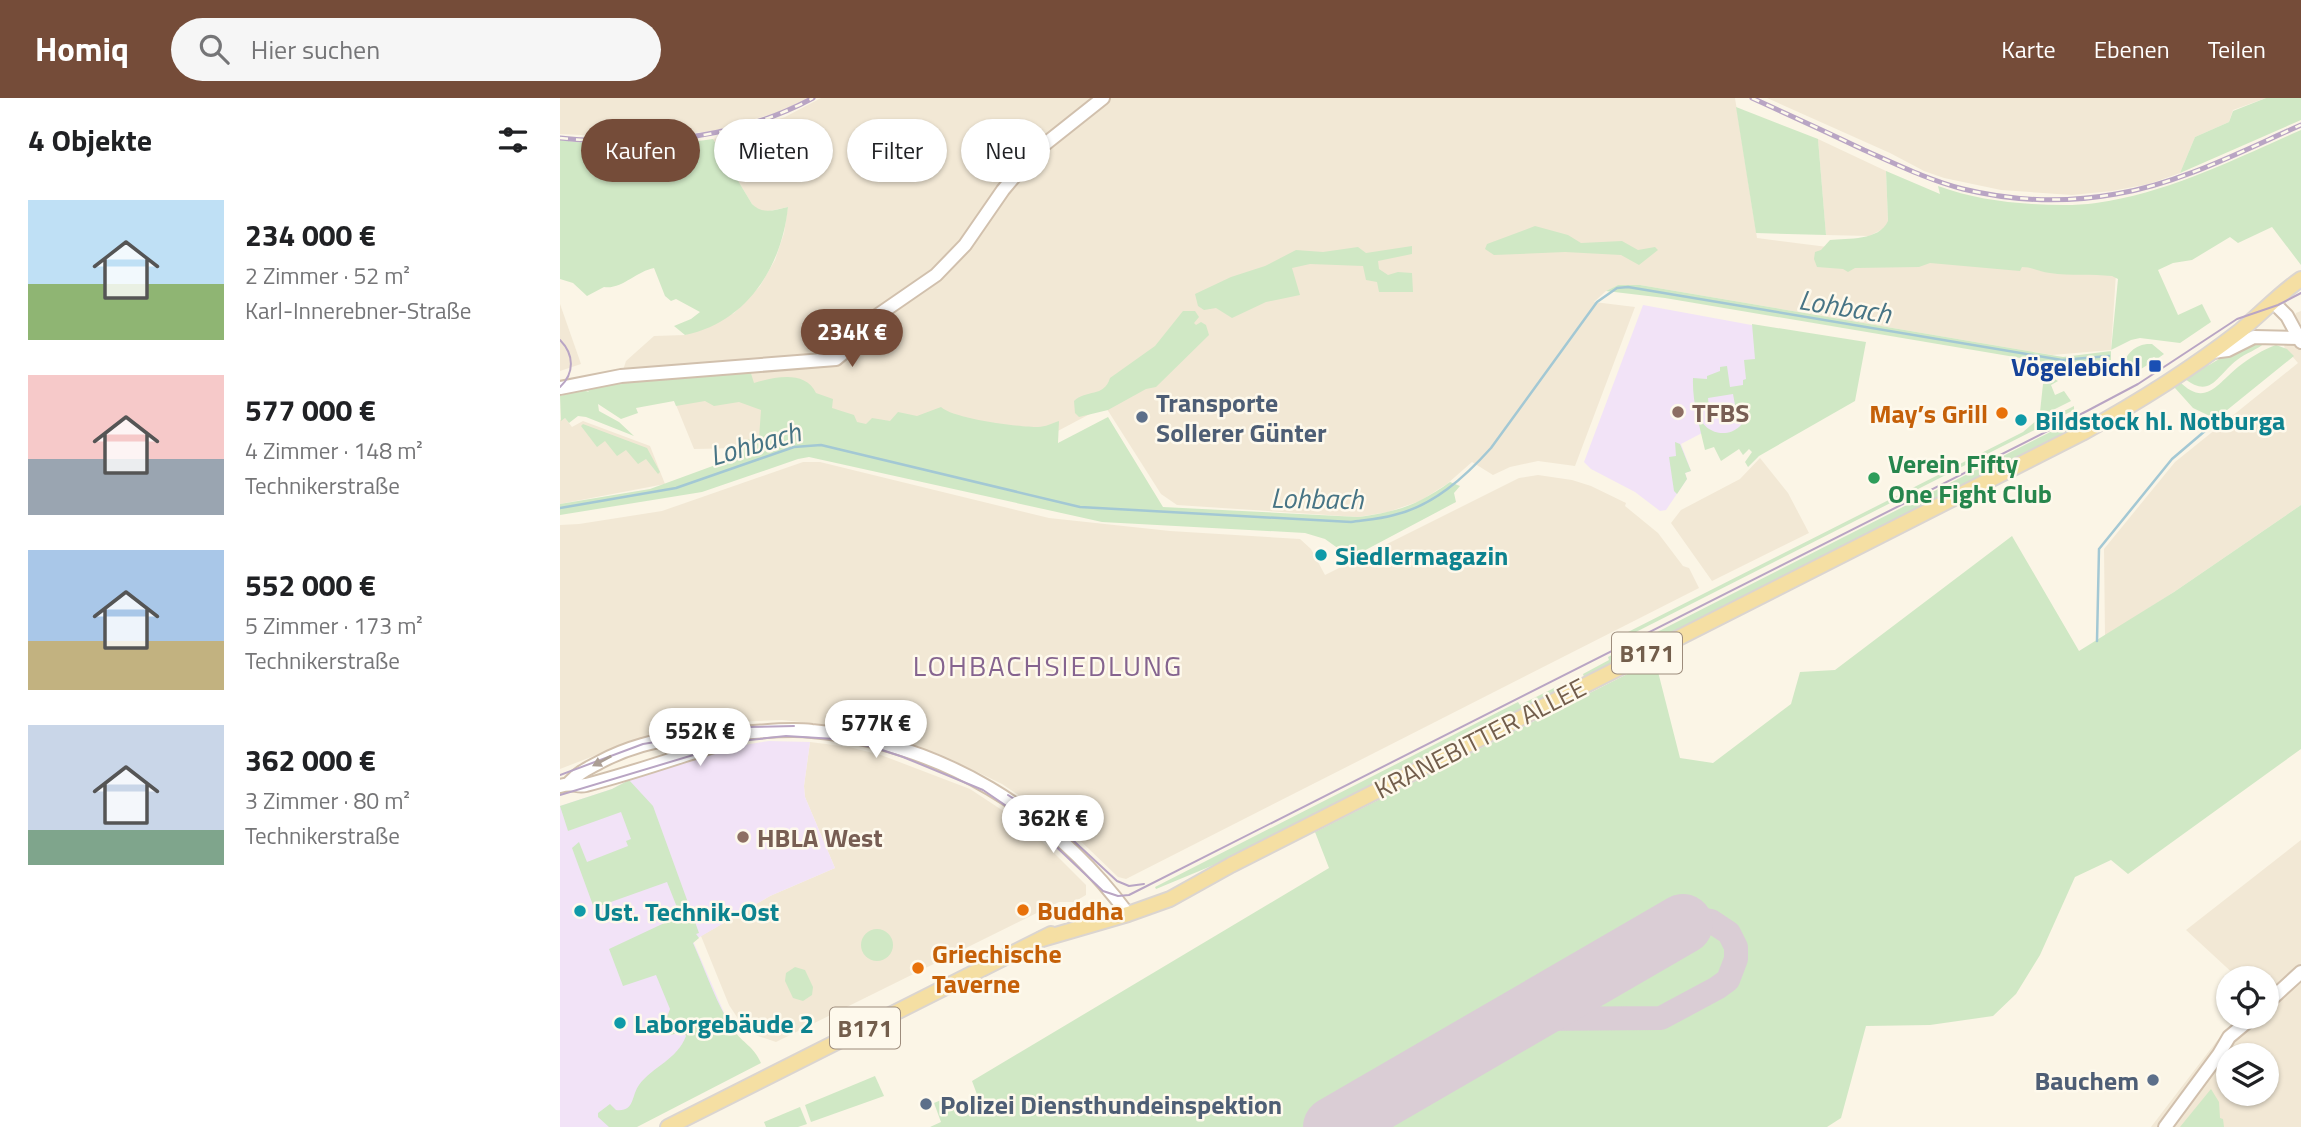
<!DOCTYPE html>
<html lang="de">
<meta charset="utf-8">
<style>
body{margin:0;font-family:"Titillium Web",sans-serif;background:#f6f6f6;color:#202124;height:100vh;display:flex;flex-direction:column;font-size:26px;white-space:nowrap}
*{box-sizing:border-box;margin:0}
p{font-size:23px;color:#757577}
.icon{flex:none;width:38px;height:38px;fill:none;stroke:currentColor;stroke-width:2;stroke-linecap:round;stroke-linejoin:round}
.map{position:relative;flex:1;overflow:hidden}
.side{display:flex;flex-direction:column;background:#fff;width:560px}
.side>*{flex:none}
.banner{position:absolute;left:21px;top:21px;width:665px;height:63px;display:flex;gap:14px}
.buttons{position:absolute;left:1656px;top:868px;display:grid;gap:14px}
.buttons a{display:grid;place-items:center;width:63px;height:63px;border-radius:50%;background:#fff;box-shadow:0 2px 5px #0004;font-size:35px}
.price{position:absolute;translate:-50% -60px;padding:0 16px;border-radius:24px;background:#fff;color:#222;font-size:23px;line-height:46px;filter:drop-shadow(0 2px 4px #0008)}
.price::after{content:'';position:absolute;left:50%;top:42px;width:21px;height:16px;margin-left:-10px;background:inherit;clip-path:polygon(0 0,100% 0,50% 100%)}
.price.current{background:#754c39;color:#fff}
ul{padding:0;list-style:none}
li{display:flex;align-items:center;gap:21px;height:175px;padding:0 28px}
li span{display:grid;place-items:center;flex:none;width:196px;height:140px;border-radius:0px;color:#555}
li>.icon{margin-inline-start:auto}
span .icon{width:84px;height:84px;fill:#fffc;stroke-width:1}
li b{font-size:30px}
h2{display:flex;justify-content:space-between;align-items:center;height:84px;padding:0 28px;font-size:30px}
.chip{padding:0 24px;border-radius:32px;background:#fff;box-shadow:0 2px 5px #0004;font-size:24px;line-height:63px}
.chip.current{background:#754c39;color:#fff}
header{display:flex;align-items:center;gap:42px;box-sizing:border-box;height:98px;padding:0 35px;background:#754c39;color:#fff}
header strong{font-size:33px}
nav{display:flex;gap:38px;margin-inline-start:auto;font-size:24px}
.search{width:490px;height:63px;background:#f6f6f6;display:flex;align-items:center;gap:18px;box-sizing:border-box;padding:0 24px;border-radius:38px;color:#757577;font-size:26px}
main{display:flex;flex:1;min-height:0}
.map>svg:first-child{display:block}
.residential{fill:#f2e8d5;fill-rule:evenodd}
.education{fill:#f2e3f7}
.green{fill:#d0e8c5;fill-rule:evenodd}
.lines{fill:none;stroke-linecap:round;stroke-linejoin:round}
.stream{stroke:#a3c8d4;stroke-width:2.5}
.taxiway{stroke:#dacdd5;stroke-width:24}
.runway{stroke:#dacdd5;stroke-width:60}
.secondary-casing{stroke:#d1c0ad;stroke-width:16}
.primary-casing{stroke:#dbd5d0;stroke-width:18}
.secondary{stroke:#fff;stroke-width:12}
.primary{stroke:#f5dfa3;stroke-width:14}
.tram{stroke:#b9a5c4;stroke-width:2}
.rail-casing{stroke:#b9a5c4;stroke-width:5}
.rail{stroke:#fef9ec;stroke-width:2.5;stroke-dasharray:8;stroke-linecap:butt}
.oneway{fill:#ab9e94}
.transit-dot{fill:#1a4fb4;stroke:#fef9ec;stroke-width:2.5}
.education-dot{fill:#8d6e63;stroke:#fef9ec;stroke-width:2.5}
.food-dot{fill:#e8710a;stroke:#fef9ec;stroke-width:2.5}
.service-dot{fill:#5c6f8a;stroke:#fef9ec;stroke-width:2.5}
.culture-dot{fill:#0f9aa8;stroke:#fef9ec;stroke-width:2.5}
.leisure-dot{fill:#2e9e5b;stroke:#fef9ec;stroke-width:2.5}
.labels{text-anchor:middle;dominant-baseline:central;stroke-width:5;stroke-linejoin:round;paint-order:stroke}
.shield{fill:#fef9ec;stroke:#9d8c7c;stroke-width:2}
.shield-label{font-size:24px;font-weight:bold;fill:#735e4c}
.transit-label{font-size:26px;font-weight:bold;fill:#164399;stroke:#fef9ec;text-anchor:end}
.service-label{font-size:26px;font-weight:bold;fill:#4e5e75;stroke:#fef9ec;text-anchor:start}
.education-label{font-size:26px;font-weight:bold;fill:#785e54;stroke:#fef9ec;text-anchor:start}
.food-label{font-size:26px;font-weight:bold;fill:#c56008;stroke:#fef9ec;text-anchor:start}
.culture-label{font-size:26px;font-weight:bold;fill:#0d838f;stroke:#fef9ec;text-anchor:start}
.leisure-label{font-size:26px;font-weight:bold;fill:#27864d;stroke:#fef9ec;text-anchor:start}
.street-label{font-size:26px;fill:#735e4c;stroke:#fef9ec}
.water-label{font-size:28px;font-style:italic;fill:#477485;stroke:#fef9ec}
.neighbourhood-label{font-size:28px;letter-spacing:2px;fill:#85648f;stroke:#fef9ec}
</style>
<header>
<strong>Homiq</strong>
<div class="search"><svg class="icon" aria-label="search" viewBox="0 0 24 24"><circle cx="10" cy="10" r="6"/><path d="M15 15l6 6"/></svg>Hier suchen</div>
<nav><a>Karte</a><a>Ebenen</a><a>Teilen</a></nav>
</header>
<main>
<section class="side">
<h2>4 Objekte<svg class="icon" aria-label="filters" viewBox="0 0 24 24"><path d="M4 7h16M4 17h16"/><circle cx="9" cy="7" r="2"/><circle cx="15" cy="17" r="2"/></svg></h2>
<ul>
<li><span style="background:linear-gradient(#bfe0f5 60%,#8fb573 0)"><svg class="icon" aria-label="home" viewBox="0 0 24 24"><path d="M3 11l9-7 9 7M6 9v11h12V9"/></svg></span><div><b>234 000 €</b><p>2 Zimmer · 52 m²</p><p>Karl-Innerebner-Straße</p></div></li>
<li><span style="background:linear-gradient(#f6c9c9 60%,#9aa5b1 0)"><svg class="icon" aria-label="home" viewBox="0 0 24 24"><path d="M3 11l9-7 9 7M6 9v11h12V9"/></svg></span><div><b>577 000 €</b><p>4 Zimmer · 148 m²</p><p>Technikerstraße</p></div></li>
<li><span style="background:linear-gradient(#a9c7e8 65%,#c2b280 0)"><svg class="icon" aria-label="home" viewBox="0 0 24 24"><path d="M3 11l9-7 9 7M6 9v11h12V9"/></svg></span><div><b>552 000 €</b><p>5 Zimmer · 173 m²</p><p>Technikerstraße</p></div></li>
<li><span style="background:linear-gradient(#c9d6e8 75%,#7fa58c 0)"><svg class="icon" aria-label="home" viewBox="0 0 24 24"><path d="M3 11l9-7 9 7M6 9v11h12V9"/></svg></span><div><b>362 000 €</b><p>3 Zimmer · 80 m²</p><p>Technikerstraße</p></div></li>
</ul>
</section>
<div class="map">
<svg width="1741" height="1029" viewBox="0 0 1741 1029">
<rect width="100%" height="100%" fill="#fbf5e6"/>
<!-- residential -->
<g class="residential">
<path d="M0 0H249L219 14 153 33 84 40 0 36Z"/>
<path d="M261 0H1175L1197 140 1307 154 1556 175 1551 252 1492 257 1080 187H1058L1046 193 1034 204 1075 209 1015 368 978 363 950 369 933 377 912 364 887 386 860 403 828 414 798 419 617 407 601 396 545 308 477 344 134 351 103 275 61 278 66 263 94 238 125 237 174 215 200 188 215 162 224 135 228 109 205 114 198 112 192 106 153 41 188 32 225 19Z"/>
<path d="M1207 0H1706L1673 12 1669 24 1635 39 1620 75 1589 86 1552 93 1512 97 1441 92 1384 80 1364 73 1330 55Z"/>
<path d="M1258 41 1326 73 1328 124 1325 130 1309 138 1266 137Z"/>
<path d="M0 206 21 266 0 273Z"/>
<path d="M1741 213V407L1614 494 1545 538 1544 451 1615 364 1738 265 1724 249 1736 215Z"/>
<path d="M5 320 12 329 23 323 90 348 105 386 0 406V322Z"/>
<path d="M1200 360 1228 395 1249 435 1152 483 1111 425 1121 412 1180 381Z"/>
<path d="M243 364H260L489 420 610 433 740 441 751 451 765 477 959 380 978 377 1012 382 1031 388 1066 405 1065 408 1098 435 1123 468 1129 470 1139 490 566 781 558 779 505 728 442 686 384 658 338 642 288 629 222 622 153 625 119 631 75 642 0 671V427L19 426 102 413Z"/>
<path d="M250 644 289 649 321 657 410 691 451 718 479 740 526 787V797L514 804H499L216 944 192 936 183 928 169 907 141 838 210 798 275 770 245 699 244 688Z"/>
<path d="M1741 742V1029H1591L1656 944 1679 919H1706V880H1678L1626 832ZM1668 957H1706V996H1668Z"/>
</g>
<!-- education -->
<g class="education">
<path d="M1083 207 1224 233 1183 329 1169 335H1142L1121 346 1131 373 1125 375 1127 381 1106 412 1100 413 1075 394 1031 371 1024 364Z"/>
<path d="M209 643 250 644 244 688 245 699 275 770 210 798 133 843 166 919 50 1029H0V708L52 691 69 682 165 650Z"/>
</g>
<!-- green -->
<g class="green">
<path d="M1706 0H1741V22L1620 75 1635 39 1669 24 1673 13Z"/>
<path d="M1176 9 1258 41 1266 137 1196 135Z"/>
<path d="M1741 32V167L1712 129 1678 145 1670 139 1632 162 1613 165 1598 172 1618 217 1642 206 1651 224 1620 245 1580 240 1571 242 1551 252V262L1490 265 1105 200 1046 193 1058 187H1080L1503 259 1551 253 1558 181 1552 178C1532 176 1510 178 1490 175 1479 174 1472 169 1462 169L1460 173 1370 165 1359 169 1295 170 1288 174 1283 171 1257 169 1254 161 1255 154 1261 152 1270 142C1288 140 1319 143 1328 123L1326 73 1380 96 1378 88C1408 99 1440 104 1472 106 1493 107 1515 108 1536 105 1608 95 1675 61 1741 32Z"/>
<path d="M153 41 192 106C203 117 214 112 228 109 222 168 187 225 125 237L114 228 131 221 140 214 116 201 111 203 105 198 94 170C77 173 61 192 44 189L27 198 13 185 0 181V42C52 49 102 49 153 41Z"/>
<path d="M975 128 1008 137 1021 145 1062 143 1078 152 1095 149 1098 152 1079 167 1061 157 1005 154 934 157 925 151 927 146Z"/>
<path d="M852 148V156L818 163 819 171 828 177 838 174 852 175 853 194H819L817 184 806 182 803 168 750 166 732 170 740 197 706 204 672 220 656 210 644 212 638 208 635 196 671 179 705 168 736 152 763 154 798 149 806 155Z"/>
<path d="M623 213H635L639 219 634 225 636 227 641 224 646 227 649 237 596 289 586 291 548 312 519 319 515 315 514 303C526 291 544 300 550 280L595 248Z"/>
<path d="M1192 226 1306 244 1295 303 1199 358 1188 369 1185 364 1192 354 1189 351 1183 357 1179 351 1161 363 1154 349 1145 352C1140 329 1132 304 1133 280L1147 281V278L1160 273V269L1167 268 1170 289 1183 287V282L1186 281 1184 262 1195 261ZM1173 296 1175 307 1187 306C1190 341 1144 346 1137 312L1149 310 1148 300Z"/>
<path d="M1688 244H1706C1697 252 1686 255 1677 262 1657 277 1651 302 1624 280L1636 270 1649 267Z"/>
<path d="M1592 246 1604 256 1597 261 1594 259 1587 263 1589 266 1576 274 1561 271C1566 256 1575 245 1592 246Z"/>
<path d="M1716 247 1727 251 1734 258 1656 321 1633 310 1615 290 1614 286 1619 283C1645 310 1657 286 1678 269 1688 261 1704 251 1716 247Z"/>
<path d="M189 269 194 285C215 279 245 272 256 295L273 301 272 310 294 317 297 324 306 326 312 320 330 323 338 314 357 318 381 309C394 321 459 329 478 329 485 329 493 325 499 323L498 345 548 319 603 409 798 419C837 414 858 407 890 384L900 388 894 395 896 404 798 456H786L765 441 745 435 542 424 249 359 238 361 142 394 0 417V406L90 391 180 358 179 343 199 340 201 312 179 304 154 308 145 303 116 308 114 303 76 310 78 315 61 321 38 306 39 313 59 324 74 338 26 319 18 318 9 325 5 320 1 323 0 298 23 292 29 294 25 290 31 282Z"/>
<path d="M1491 279 1498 283 1491 287 1495 297 1504 293 1511 303 1489 314H1480L1483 286Z"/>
<path d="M1514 308V312L1068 538 1066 535 1463 334 1478 321 1490 320Z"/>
<path d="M1512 323 1516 324 1509 335 673 759 596 791 595 789 958 604 960 607 1014 580 1016 583 1024 579 1023 576 1049 562 1048 559Z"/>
<path d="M23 326 87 350 100 374 98 376 86 361 78 366 66 352 57 358 45 343 37 349 21 328Z"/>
<path d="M1115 344 1120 346 1131 373 1125 375 1127 381 1117 396 1114 393 1109 359 1116 358Z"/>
<path d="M1741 407V651L1568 776 1551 762 1515 779 1480 857 1456 896 1433 918 1370 927 1306 928 1281 1020 1267 1029H370L381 1024 374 1005 388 999 389 1003 394 1001 397 1007 418 999 412 983 769 770 755 734 1095 562 1120 660 1153 665 1231 606 1240 574 1275 572 1452 438 1519 553 1614 494Z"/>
<path d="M69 682 93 708 139 835 136 836 139 840 133 845C146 874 156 905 173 931 183 946 193 947 201 965L77 1029H49L38 1019V1015L50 1006 56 1012C75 1014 71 998 79 987 93 968 117 962 126 938L124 934 110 937 103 930 110 911 96 877 63 888 49 851 115 820 122 822 107 784 34 810 12 750 19 744 27 764 68 748 66 743 71 741 61 714 8 733 0 708 52 691Z"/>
<circle cx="317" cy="847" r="16"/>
<path d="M235 869 245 872 253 889 252 897 243 903 233 900 225 883 226 875Z"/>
<path d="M315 978 324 998 251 1024 245 1007Z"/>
<path d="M1651 991 1659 1004 1660 1020 1663 1021 1664 1029H1620Z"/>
<path d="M240 1009 247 1026 238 1029H206L204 1024Z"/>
</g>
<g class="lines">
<!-- stream -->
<g class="stream">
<path d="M0 410 116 390 234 349 261 347 520 409 791 424C805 422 820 421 834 417 873 408 905 379 931 350L1037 204 1057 190 1068 189 1502 262 1549 258"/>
<path d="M1537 543 1539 451 1612 361 1659 321"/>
</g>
<!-- taxiway -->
<path class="taxiway" d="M949 926 967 921 1101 920 1157 890 1168 882 1176 861V849L1169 835 1151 823 1140 821 1123 826"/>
<!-- runway -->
<path class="runway" d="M773 1029 1123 826"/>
<!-- secondary casing -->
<g class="secondary-casing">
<g id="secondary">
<path d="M1714 205 1727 218 1741 244"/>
<path d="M1652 254 1668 252 1694 239 1739 240"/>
<path d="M0 290 61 278 276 261 294 246 305 226 376 177 405 147 443 92 475 54 543 0"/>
<path d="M10 684C19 674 29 670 40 664 68 649 94 643 126 638 144 635 160 635 178 635 203 634 227 630 252 633 382 645 491 713 568 816"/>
<path d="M0 688C13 684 16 689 26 687 73 675 118 659 163 645L177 635"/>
<path d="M1706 906 1741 874"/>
<path d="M1605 1029 1659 956 1669 939 1693 919"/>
</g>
</g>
<!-- primary casing -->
<g class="primary-casing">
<g id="primary">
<path d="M482 841 568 816 610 801 671 767 1522 335C1577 305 1631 271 1680 233 1701 216 1719 196 1741 181"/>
<path d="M108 1029 491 836"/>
</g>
</g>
<!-- secondary -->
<use href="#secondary" class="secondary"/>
<!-- primary -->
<use href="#primary" class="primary"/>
<!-- tram -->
<g class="tram">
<path d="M0 242C14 256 15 275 0 289"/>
<path d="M0 677 83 646 187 629 234 628"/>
<path d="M0 697 180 643 226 638 275 641 313 649 343 659 423 692 471 725 543 793 558 798 569 797 1527 313 1578 286 1677 221 1718 207 1741 195"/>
<path d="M448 697 503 733 557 783 569 788 584 786"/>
</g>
<!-- rail casing -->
<g class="rail-casing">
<g id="rail">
<path d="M1192 0C1229 17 1267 34 1304 52 1336 66 1368 82 1403 91 1452 103 1506 105 1556 96 1621 85 1682 53 1741 27"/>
<path d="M0 40C87 49 175 42 253 0"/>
</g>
</g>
<!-- rail -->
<use href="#rail" class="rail"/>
</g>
<!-- one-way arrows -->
<defs><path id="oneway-solid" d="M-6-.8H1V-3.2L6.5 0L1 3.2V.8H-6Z" transform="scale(1.75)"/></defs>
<use class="oneway" href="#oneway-solid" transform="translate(42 663) rotate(152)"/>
<!-- markers -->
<rect class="transit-dot" x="1588" y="261" width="14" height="14" rx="3.5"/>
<g class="education-dot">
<circle cx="1118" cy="314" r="7"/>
<circle cx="183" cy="739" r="7"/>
</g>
<g class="food-dot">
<circle cx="1442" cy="315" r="7"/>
<circle cx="463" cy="812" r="7"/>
<circle cx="358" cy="870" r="7"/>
</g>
<g class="service-dot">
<circle cx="582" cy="319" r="7"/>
<circle cx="1593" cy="982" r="7"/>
<circle cx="366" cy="1006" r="7"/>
</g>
<g class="culture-dot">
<circle cx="1461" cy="322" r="7"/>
<circle cx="761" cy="457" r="7"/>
<circle cx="20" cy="813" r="7"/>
<circle cx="60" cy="925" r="7"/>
</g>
<circle class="leisure-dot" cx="1314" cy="380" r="7"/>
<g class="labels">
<!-- shield labels -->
<g class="shield">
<rect x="1052" y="534.5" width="70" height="41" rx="5"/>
<rect x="270" y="909.5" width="70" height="41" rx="5"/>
</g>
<g class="shield-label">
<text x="1087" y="555">B171</text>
<text x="305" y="930">B171</text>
</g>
<!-- transit labels -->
<g class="transit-label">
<text x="1581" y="268">Vögelebichl</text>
</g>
<!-- service labels -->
<g class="service-label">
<text x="596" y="304">Transporte<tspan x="596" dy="30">Sollerer Günter</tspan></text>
<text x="1579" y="982" text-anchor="end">Bauchem</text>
<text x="380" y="1006">Polizei Diensthundeinspektion</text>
</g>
<!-- education labels -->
<g class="education-label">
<text x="1132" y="314">TFBS</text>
<text x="197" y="739">HBLA West</text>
</g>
<!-- food labels -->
<g class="food-label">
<text x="1428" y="315" text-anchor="end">May’s Grill</text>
<text x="477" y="812">Buddha</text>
<text x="372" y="855">Griechische<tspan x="372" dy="30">Taverne</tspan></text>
</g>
<!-- culture labels -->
<g class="culture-label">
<text x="1475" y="322">Bildstock hl. Notburga</text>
<text x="775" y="457">Siedlermagazin</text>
<text x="34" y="813">Ust. Technik-Ost</text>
<text x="74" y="925">Laborgebäude 2</text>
</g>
<!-- leisure labels -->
<g class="leisure-label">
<text x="1328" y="365">Verein Fifty<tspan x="1328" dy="30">One Fight Club</tspan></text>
</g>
<!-- street labels -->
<g class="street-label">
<text transform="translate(920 640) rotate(-27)">KRANEBITTER ALLEE</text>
</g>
<!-- water labels -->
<g class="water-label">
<text transform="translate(1285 208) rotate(9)">Lohbach</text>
<text transform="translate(195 345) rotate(-16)">Lohbach</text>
<text transform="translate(757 400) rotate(1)">Lohbach</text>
</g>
<!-- neighbourhood labels -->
<g class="neighbourhood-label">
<text x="488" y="567">LOHBACHSIEDLUNG</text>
</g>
</g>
</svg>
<div class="buttons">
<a><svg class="icon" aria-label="locate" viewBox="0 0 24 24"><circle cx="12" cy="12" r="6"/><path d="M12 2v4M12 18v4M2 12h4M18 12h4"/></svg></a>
<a><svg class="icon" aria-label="layers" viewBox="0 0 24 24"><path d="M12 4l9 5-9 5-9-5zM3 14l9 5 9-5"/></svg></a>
</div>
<b class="price current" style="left:292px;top:271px">234K €</b>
<b class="price" style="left:316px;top:662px">577K €</b>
<b class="price" style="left:140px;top:670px">552K €</b>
<b class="price" style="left:493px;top:757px">362K €</b>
<div class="banner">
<a class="chip current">Kaufen</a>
<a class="chip">Mieten</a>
<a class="chip">Filter</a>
<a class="chip">Neu</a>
</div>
</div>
</main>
